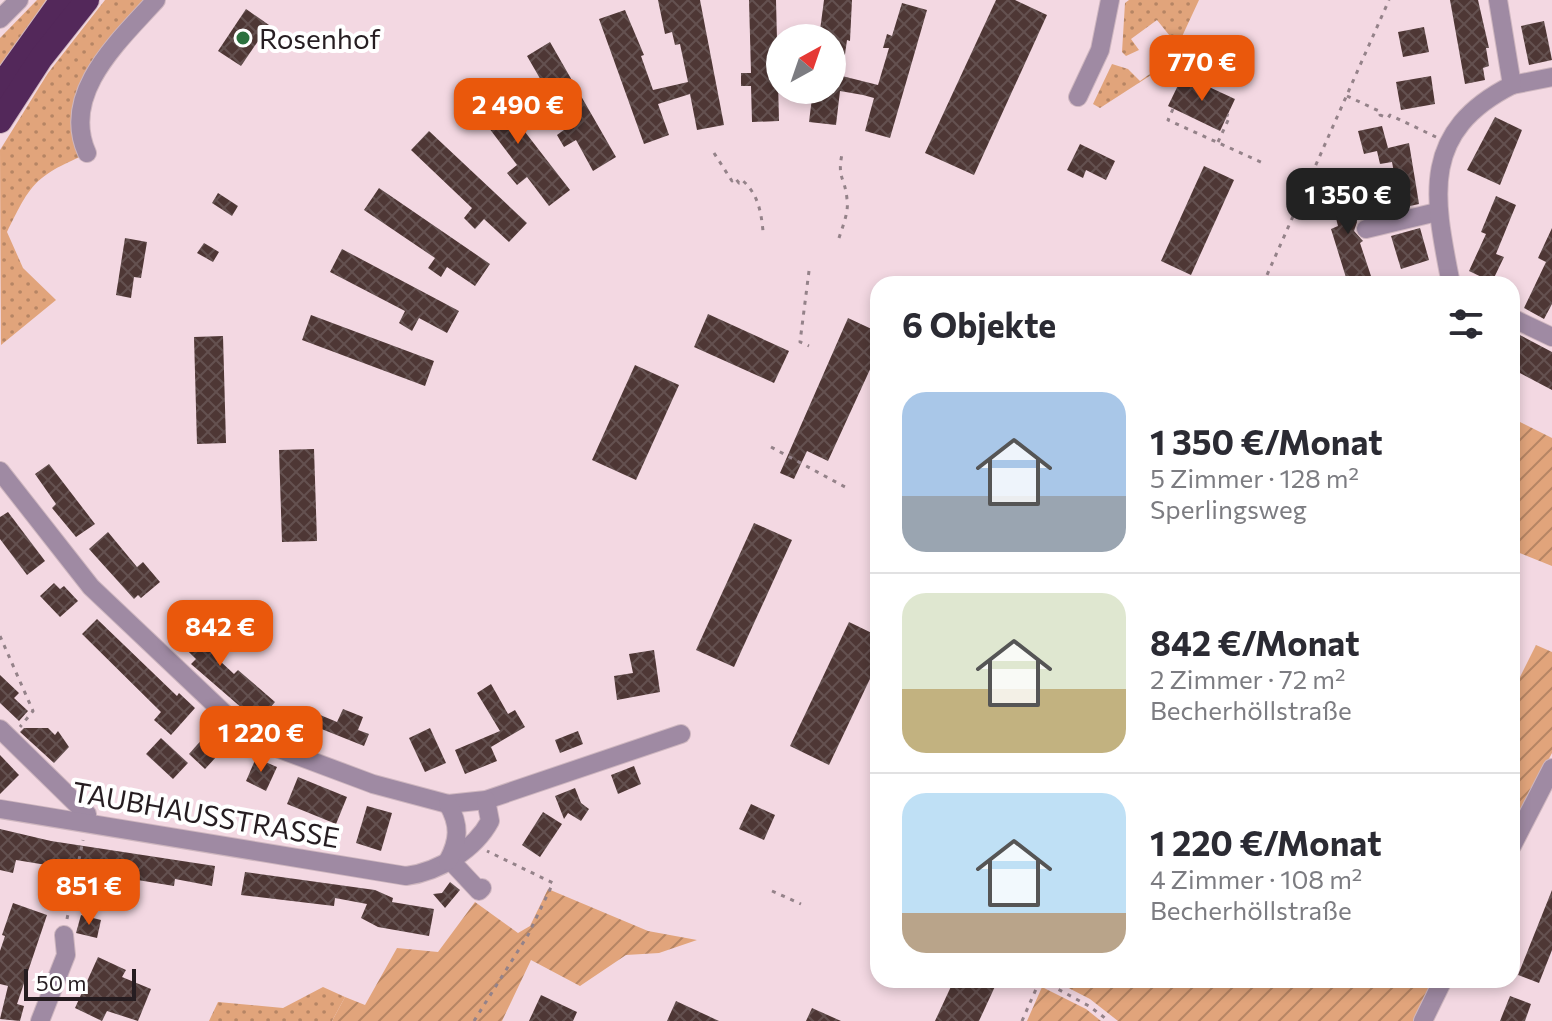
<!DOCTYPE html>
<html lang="de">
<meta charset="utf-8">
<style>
body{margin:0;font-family:Commissioner,sans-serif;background:#f2f2f3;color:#2b2b33;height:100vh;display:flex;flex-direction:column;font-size:30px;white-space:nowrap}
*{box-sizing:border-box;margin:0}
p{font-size:26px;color:#7c7c81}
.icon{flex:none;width:44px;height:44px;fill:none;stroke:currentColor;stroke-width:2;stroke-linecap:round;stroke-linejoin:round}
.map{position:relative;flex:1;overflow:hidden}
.drawer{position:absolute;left:870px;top:276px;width:650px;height:712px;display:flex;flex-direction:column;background:#fff;border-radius:24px;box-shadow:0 4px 12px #0003}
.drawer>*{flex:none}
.needle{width:52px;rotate:40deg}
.fabs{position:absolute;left:766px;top:24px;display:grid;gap:16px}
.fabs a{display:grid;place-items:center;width:80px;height:80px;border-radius:50%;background:#fff;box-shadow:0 4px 12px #0003;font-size:40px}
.scale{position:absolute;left:24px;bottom:20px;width:112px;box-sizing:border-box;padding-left:8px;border:4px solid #261d21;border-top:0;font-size:22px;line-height:28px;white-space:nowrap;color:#261d21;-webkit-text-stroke:6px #fff;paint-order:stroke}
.price{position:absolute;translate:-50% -68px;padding:0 18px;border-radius:16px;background:#ea580c;color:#fff;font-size:26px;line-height:52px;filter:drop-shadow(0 2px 4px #0008)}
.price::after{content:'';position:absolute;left:50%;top:48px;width:24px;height:18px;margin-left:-12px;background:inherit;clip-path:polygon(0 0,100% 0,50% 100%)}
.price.on{background:#222;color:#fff}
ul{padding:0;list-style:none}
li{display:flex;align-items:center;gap:24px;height:200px;padding:0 32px}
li+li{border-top:2px solid #e1e1e2}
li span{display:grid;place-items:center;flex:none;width:224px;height:160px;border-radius:24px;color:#555}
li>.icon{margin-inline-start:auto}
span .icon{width:96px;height:96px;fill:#fffc;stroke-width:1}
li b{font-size:34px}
h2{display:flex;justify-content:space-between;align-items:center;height:96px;padding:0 32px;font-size:34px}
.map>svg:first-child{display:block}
.grass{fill:url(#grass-dots)}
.garden{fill:url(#garden-furrows)}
.building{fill:url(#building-cross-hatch)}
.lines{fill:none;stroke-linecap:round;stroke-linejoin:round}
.minor-casing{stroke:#ceb6bf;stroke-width:20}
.highway-casing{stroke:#ceb6bf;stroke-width:26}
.path{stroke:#948289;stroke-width:3;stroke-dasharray:4 6;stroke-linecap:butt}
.minor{stroke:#9f8aa3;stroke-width:18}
.highway{stroke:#53285a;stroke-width:24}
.poi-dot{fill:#2b713e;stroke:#fff;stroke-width:3}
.labels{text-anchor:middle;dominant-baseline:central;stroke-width:8;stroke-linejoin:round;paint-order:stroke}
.poi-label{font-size:28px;fill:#261d21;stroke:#fff;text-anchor:start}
.street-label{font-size:28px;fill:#261d21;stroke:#fff}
</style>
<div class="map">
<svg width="1552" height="1021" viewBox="0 0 1552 1021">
<defs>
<pattern id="grass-dots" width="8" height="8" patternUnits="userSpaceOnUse" patternTransform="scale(2)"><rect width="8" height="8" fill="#e1a47b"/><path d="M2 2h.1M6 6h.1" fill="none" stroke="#b68564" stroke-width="1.8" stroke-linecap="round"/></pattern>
<pattern id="garden-furrows" width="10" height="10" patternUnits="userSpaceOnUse" patternTransform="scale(2)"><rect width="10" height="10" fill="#e1a47b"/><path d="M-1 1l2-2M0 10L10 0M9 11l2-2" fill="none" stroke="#b68564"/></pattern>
<pattern id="building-cross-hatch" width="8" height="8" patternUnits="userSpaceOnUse" patternTransform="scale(2)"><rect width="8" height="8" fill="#4e3735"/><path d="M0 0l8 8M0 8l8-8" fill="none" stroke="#645150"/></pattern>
</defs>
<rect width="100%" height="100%" fill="#f3d8e2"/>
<!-- grass -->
<g class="grass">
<path d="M37 0H46L0 68V38Z"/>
<path d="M105 0H148L98 59 80 157C33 177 29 188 7 232L23 268 56 300 1 345 0 150 48 73Z"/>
<path d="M1129 0H1199L1179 43 1187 48 1182 55 1100 108 1093 104 1112 64 1128 69 1140 81 1182 51 1157 20 1131 39 1139 50 1126 56 1122 52 1125 3Z"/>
<path d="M323 987 345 997 332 1021H209L218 1002 283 1008Z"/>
</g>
<!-- garden -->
<g class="garden">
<path d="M1512 418 1552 438V566L1512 550Z"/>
<path d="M1536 645 1552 652V753L1512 827V693Z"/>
<path d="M548 889 648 931 697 940 659 953 626 955 580 986 531 960 502 1021H332L345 997 365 1005 397 948 438 952 475 902 518 933 530 926Z"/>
<path d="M1053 980H1436L1414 1021H1118L1090 999Z"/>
<path d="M1042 987 1086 1009 1101 1021H1027Z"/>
</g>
<!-- building -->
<g class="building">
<path d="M658 0H700L724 125 697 130 690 94 658 104 669 135 644 144 599 19 625 10 644 55 641 56 653 90 688 82 680 44 675 45 672 32 665 34Z"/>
<path d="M749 0H776L779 121 752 122 751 86H741V73H751Z"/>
<path d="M824 0H852L850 41 847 40 842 76 878 85 889 48H883L887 34 892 36 902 3 927 10 890 138 865 131 874 98 863 95 840 91 836 125 809 122 813 90H832V38H819Z"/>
<path d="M996 0H1015L1047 15 974 175 925 153Z"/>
<path d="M1450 0H1478L1489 48H1486L1489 66 1483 68 1485 80 1465 84Z"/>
<path d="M246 9 269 25 241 66 218 51Z"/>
<path d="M1544 21 1552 60 1529 65 1521 26Z"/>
<path d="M1424 27 1429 52 1403 57 1398 32Z"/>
<path d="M550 42 616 157 593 171 576 140 564 147 557 135 568 127 527 56Z"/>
<path d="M1183 75 1235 99 1220 131 1168 106Z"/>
<path d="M1431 76 1435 104 1401 110 1396 82Z"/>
<path d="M487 83 570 190 549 206 527 177 517 185 507 173 517 165 467 99Z"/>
<path d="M1495 117 1522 130 1500 185 1467 170Z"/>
<path d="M1382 126 1388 148 1409 143 1419 204 1387 211 1384 196 1398 194 1392 162 1380 164 1377 151 1364 154 1358 131Z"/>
<path d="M429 131 527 223 509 242 484 219 475 229 464 218 472 208 411 150Z"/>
<path d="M1080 144 1115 161 1106 180 1086 170 1083 178 1067 170Z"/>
<path d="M1204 166 1234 180 1191 275 1161 261Z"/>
<path d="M1349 182 1357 222 1354 231 1363 241 1360 243 1372 279 1356 284H1348L1331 229 1338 226 1328 187Z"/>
<path d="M379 188 490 264 475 286 447 267 441 277 428 268 435 258 364 210Z"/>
<path d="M218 193 238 206 232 216 212 203Z"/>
<path d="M1496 196 1516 205 1496 254 1504 257 1492 282 1469 271 1486 234 1481 232Z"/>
<path d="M1420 228 1429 260 1401 269 1391 236Z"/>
<path d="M1552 228V304L1544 319 1524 308 1546 262 1538 258Z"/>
<path d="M125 238 147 242 141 278 134 277 131 298 116 295Z"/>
<path d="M204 243 219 252 213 262 197 253Z"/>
<path d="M342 249 459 311 447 333 419 318 412 331 399 323 405 311 330 272Z"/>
<path d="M708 314 789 351 774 383 694 347Z"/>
<path d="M311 315 434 361 425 386 302 340Z"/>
<path d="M848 318 878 332V352L828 461 807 451 794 479 780 473Z"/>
<path d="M1518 334 1552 352V390L1516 371 1517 368 1512 366V345Z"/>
<path d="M223 336 226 443 197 444 194 337Z"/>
<path d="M635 365 679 385 636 480 592 460Z"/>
<path d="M314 449 317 541 282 542 279 450Z"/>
<path d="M49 464 95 524 76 537 52 508 56 504 35 474Z"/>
<path d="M8 512 45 561 27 575 0 539V517Z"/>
<path d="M754 523 792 540 734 667 696 650Z"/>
<path d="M108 532 137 567 143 562 160 582 141 598 138 595 134 599 89 549Z"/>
<path d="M54 583 60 589 64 586 78 601 60 617 40 596Z"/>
<path d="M189 612 216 638 206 648 234 674 238 670 275 702 258 722 191 664 196 659 169 633Z"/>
<path d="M97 619 177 696 179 693 195 708 171 735 154 720 161 712 82 634Z"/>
<path d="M849 622 878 636V662L829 765 790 746Z"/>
<path d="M654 650 660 692 617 700 614 676 633 673 629 654Z"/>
<path d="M0 675 19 693 14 698 28 711 19 721 0 703Z"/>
<path d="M491 684 508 714 515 710 525 727 491 747 497 761 465 774 455 750 500 731 477 693Z"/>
<path d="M301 707 337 722 343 709 363 717 358 730 369 734 364 746 319 728 314 740 291 731Z"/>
<path d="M213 727 230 742 205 769 189 754Z"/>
<path d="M24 728H48L55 735 58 731 69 747 54 763 20 732Z"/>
<path d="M430 728 446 763 425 772 409 738Z"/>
<path d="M578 731 583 744 560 753 555 740Z"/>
<path d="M161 738 188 763 173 779 146 754Z"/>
<path d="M0 755 19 775 0 794Z"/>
<path d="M256 758 277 767 266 791 246 781Z"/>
<path d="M634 766 641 784 618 794 611 775Z"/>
<path d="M298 777 347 797 336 824 287 804Z"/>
<path d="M575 788 581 803 589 809 581 821 568 813 564 819 555 796Z"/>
<path d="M751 804 775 815 764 840 739 829Z"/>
<path d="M367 806 392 813 381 851 356 843Z"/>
<path d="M543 812 562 824 540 857 522 845Z"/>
<path d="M0 829 51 841 215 866 212 886 175 879 174 886 16 860 13 873 0 870Z"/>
<path d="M245 872 375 890 393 898 392 902 434 909 429 936 378 927 361 918 367 904 335 898 334 906 241 895Z"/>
<path d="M450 882 460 890 445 908 433 894 442 893Z"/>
<path d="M1552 890V950L1539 983 1518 975Z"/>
<path d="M13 903 47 915 17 1004 24 1006 20 1021 0 1019 8 986 0 984V951L5 936 2 935Z"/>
<path d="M81 915 101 920 97 938 76 933Z"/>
<path d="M98 957 126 970 122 977 151 989 138 1021 107 1011 102 1021 75 1008Z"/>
<path d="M954 980H998L979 1021H935Z"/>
<path d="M541 995 577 1012 573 1021H529Z"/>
<path d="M1510 996 1531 1004 1525 1021H1500Z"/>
<path d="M676 1001 719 1021H667Z"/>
<path d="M812 1008 841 1021H806Z"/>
</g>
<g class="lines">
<!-- minor casing -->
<g class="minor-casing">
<g id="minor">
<path d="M0 19 19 0"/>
<path d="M1512 85 1552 77"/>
<path d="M1078 97 1100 50 1110 0"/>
<path d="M87 153C60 93 120 40 156 0"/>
<path d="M1366 229 1437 212"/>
<path d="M1451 284C1434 198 1419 132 1512 85L1498 0"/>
<path d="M1512 318 1552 337"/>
<path d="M0 471 91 587 243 731 258 741 373 784 448 804 486 800 681 734"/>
<path d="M0 729 87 814 86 820"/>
<path d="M0 809 406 876C439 872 475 849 490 821L486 800"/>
<path d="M1512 846 1552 768"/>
<path d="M450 860 479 891 482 888"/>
<path d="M448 861C459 840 460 825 448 804"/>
<path d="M40 1021 66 955 64 935"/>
<path d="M1423 1021 1443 980"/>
</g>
</g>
<!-- highway casing -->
<g class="highway-casing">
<g id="highway">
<path d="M0 87 62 0"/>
<path d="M0 121 41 58 87 0"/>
</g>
</g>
<!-- path -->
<g class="path">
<path d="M1347 96 1381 112 1380 115 1388 118 1390 115 1436 137"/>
<path d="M1173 109 1168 120 1263 163"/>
<path d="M1218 142 1230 116 1227 115"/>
<path d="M714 153 732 181 735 178 739 183 742 180C758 194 761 211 763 231"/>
<path d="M839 238C843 225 849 212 847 199 845 177 837 179 842 154"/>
<path d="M809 271 800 342 809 346"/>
<path d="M1263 284 1389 0"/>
<path d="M771 447 845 487"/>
<path d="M0 636 33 711 20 727"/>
<path d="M772 891 801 904"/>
<path d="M67 919 83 840"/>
<path d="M1041 980 1089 1006 1109 1021"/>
<path d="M474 1021 528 935 553 883 487 851"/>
<path d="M1022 1021 1040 980"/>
</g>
<!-- minor -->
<use href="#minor" class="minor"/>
<!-- highway -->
<use href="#highway" class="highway"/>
</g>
<!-- markers -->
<circle class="poi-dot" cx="243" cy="38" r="8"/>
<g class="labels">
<!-- poi labels -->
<g class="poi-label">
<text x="259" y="38">Rosenhof</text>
</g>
<!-- street labels -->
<g class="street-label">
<text transform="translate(206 814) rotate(10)">TAUBHAUSSTRASSE</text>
</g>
</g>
</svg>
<div class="fabs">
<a><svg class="needle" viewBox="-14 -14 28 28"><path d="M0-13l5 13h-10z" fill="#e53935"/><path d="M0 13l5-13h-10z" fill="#7c7c81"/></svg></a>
</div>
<div class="scale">50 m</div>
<b class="price" style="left:1202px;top:103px">770 €</b>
<b class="price" style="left:518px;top:146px">2 490 €</b>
<b class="price on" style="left:1348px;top:236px">1 350 €</b>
<b class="price" style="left:220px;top:668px">842 €</b>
<b class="price" style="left:261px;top:774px">1 220 €</b>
<b class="price" style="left:89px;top:927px">851 €</b>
<section class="drawer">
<h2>6 Objekte<svg class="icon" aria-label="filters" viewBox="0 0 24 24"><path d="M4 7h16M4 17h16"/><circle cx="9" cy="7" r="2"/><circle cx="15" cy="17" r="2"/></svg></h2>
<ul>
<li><span style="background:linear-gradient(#a9c7e8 65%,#9aa5b1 0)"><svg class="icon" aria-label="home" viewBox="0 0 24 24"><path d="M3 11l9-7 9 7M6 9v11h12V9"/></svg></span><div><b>1 350 €/Monat</b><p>5 Zimmer · 128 m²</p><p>Sperlingsweg</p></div></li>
<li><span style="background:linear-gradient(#dfe7d0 60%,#c2b280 0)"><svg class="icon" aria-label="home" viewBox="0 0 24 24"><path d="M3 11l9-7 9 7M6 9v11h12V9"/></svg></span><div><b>842 €/Monat</b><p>2 Zimmer · 72 m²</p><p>Becherhöllstraße</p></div></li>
<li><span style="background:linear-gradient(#bfe0f5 75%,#b9a48a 0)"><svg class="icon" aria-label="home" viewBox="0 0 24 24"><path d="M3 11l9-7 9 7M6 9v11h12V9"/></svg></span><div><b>1 220 €/Monat</b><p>4 Zimmer · 108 m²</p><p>Becherhöllstraße</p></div></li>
</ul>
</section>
</div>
